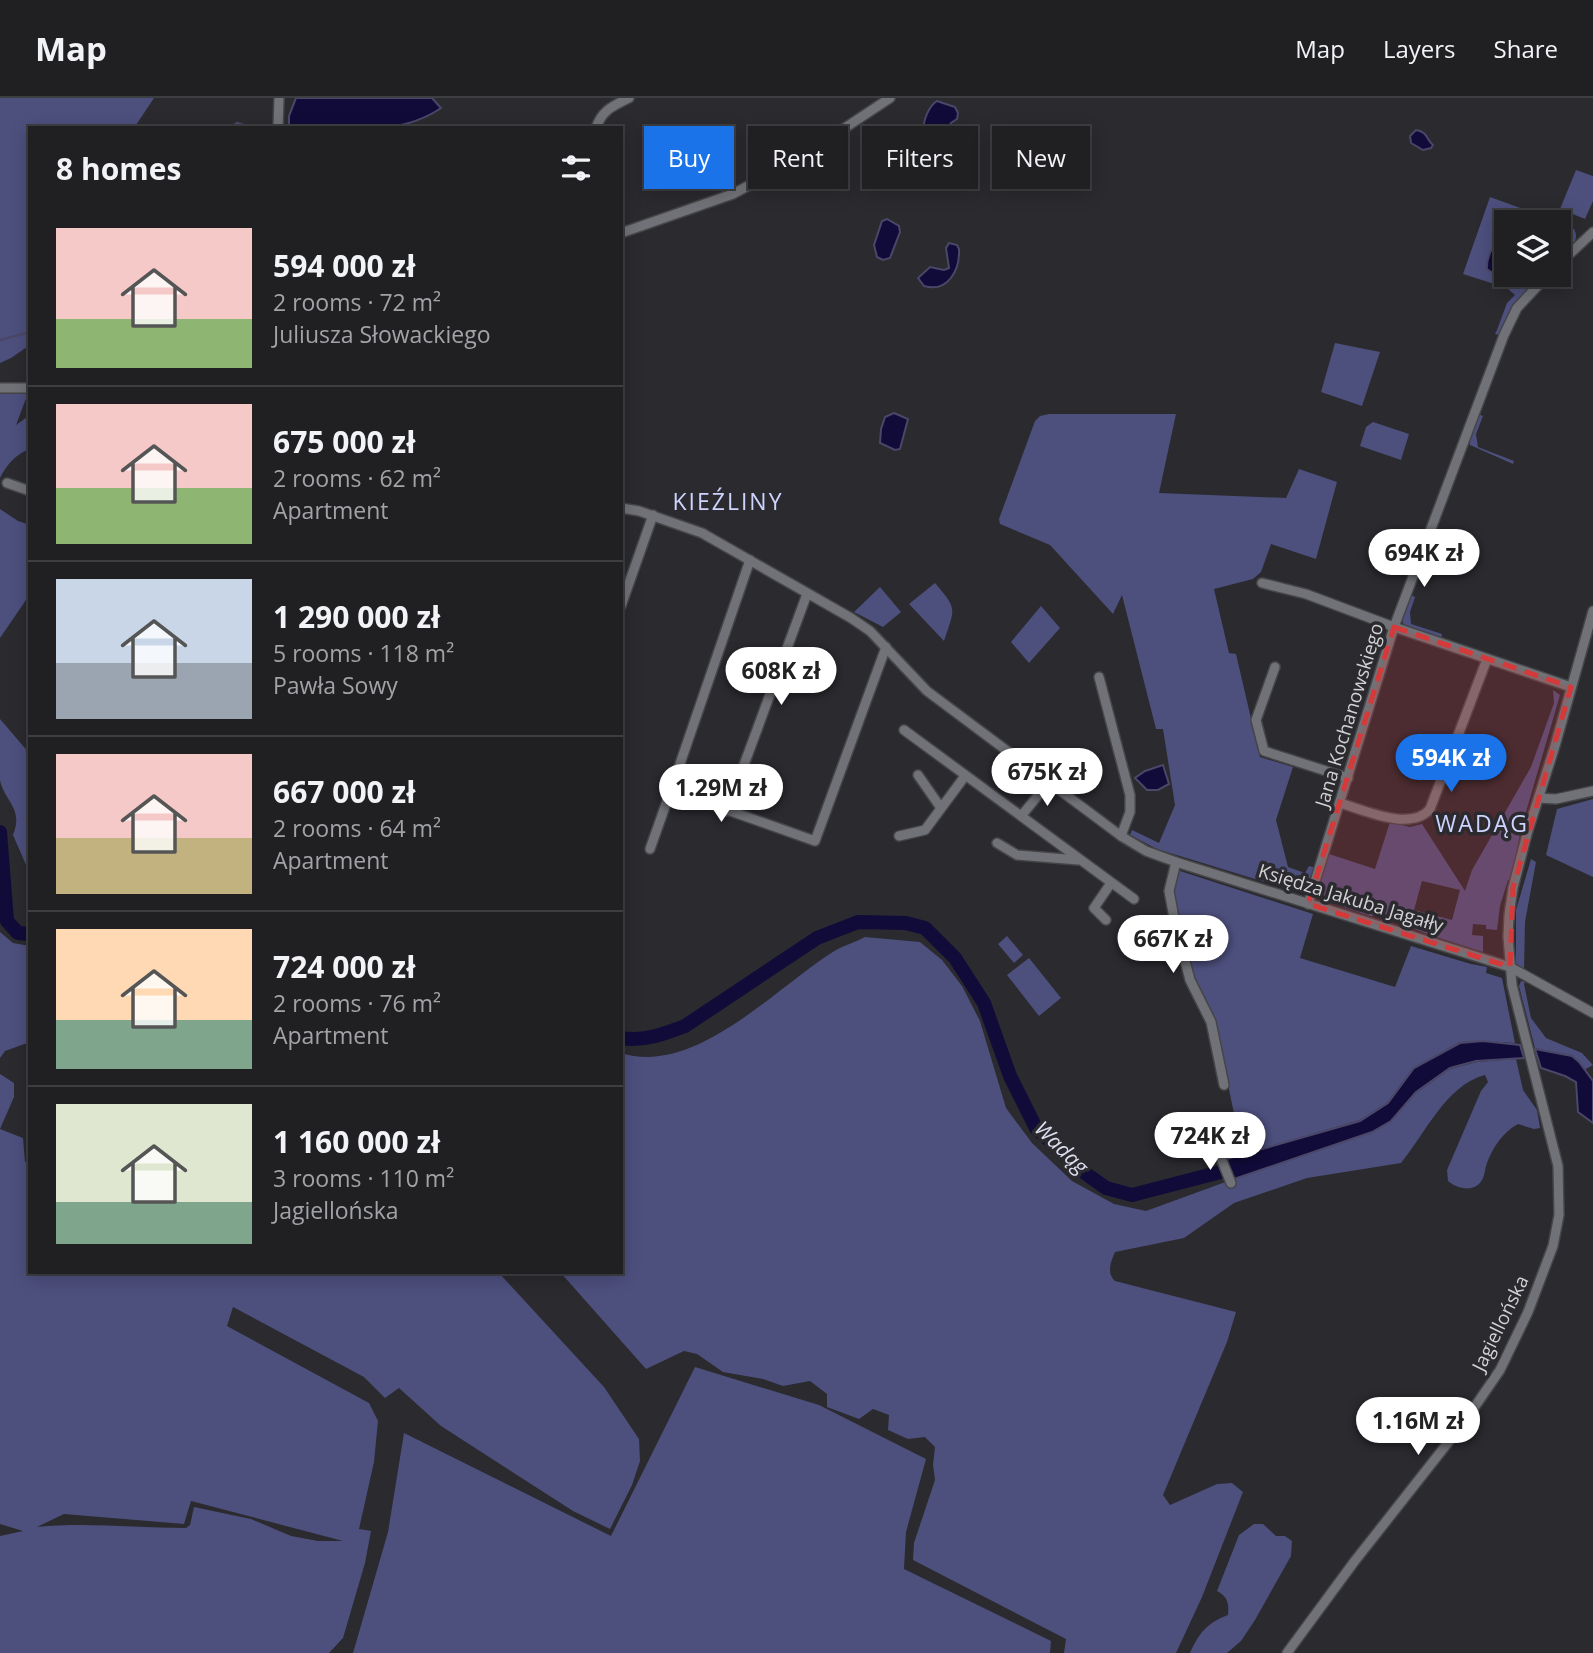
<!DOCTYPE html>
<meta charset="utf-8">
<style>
body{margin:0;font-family:"Open Sans",sans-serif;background:#2d2d30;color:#f1f3f6;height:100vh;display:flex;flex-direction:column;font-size:26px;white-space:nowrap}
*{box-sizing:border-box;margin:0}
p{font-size:23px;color:#a2a3a6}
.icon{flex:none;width:38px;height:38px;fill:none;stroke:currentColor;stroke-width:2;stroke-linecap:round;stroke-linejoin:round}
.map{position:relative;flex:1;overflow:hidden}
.sheet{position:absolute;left:28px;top:28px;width:595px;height:1148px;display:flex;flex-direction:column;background:#202023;border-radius:0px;box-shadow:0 4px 18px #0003,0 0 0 2px #3d3e41}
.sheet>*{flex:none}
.guide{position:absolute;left:644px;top:28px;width:665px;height:63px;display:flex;gap:14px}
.fabs{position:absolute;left:1494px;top:112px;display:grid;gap:14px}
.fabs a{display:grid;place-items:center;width:77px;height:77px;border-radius:0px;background:#202023;box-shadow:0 4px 18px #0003,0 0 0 2px #3d3e41;font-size:35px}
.price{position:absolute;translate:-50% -60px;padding:0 16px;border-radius:24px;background:#fff;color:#222;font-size:23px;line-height:46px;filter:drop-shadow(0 2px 4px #0008)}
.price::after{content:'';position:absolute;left:50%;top:42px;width:21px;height:16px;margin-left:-10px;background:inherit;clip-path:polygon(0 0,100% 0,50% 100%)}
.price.current{background:#1a73e8;color:#fff}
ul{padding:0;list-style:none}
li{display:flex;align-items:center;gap:21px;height:175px;padding:0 28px}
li+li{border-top:2px solid #3d3e41}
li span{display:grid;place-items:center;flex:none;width:196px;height:140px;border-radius:0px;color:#555}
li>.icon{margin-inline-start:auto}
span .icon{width:84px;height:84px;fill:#fffc;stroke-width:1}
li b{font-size:30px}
h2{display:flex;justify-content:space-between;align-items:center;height:84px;padding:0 28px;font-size:30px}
.pill{padding:0 24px;border-radius:0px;background:#202023;box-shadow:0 4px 18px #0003,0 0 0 2px #3d3e41;font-size:24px;line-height:63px}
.pill.current{background:#1a73e8;color:#fff}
header{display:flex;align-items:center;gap:42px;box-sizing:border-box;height:98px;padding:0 35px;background:#202023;border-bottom:2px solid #3d3e41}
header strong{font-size:33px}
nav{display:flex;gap:38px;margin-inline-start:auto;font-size:24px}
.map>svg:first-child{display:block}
.green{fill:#4d4f7d;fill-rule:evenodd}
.water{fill:#110b3a;stroke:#4b4768;stroke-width:2}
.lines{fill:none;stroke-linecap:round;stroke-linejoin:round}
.stream{stroke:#4b4768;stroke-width:2.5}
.river{stroke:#110b3a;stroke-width:14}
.minor-casing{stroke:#454548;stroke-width:12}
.minor{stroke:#717277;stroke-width:9}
.marked{fill:#d63939;fill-opacity:0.2;stroke:#d63939;stroke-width:5;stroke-dasharray:14 9;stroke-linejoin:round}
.labels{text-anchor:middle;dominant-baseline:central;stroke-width:7;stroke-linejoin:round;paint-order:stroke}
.street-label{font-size:19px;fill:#d2d2d5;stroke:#2a2a2f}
.water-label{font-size:21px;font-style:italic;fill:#dee0f1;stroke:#2a2a2f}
.quarter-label{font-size:23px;letter-spacing:2px;fill:#ced3fe;stroke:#2a2a2f}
</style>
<header>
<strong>Map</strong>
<nav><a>Map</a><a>Layers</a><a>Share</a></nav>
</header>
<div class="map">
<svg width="1593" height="1555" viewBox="0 0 1593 1555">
<rect width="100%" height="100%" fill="#2a2a2f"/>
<!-- green -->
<g class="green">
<path d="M0 0H154L134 30H30V247L11 260 0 265Z"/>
<path d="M1576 72 1593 78V103L1585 121 1560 111Z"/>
<path d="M1490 99 1559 124H1507V177H1543L1512 210 1500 237 1495 236 1497 232 1507 205 1515 197 1507 190 1463 176Z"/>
<path d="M1559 124 1574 131C1581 144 1568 152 1559 161Z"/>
<path d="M1335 245 1380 254 1362 308 1321 294Z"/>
<path d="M0 290H30L16 327 30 317V351C16 356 7 366 0 380Z"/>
<path d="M1049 316H1176L1159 395 1286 400 1299 371 1337 384 1316 461 1271 446 1261 474 1253 481 1214 491 1229 555 1236 556 1260 659 1293 669 1276 722 1288 769 1305 775 1309 768 1315 770 1308 791 1301 795 1157 751 1130 737 1132 732 1159 745 1175 707 1163 631H1156L1122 497 1113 516 1050 447 1000 426 999 421 1035 323 1040 318Z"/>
<path d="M1478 316 1483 318 1476 336 1478 349 1514 363 1513 366 1470 347 1469 342Z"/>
<path d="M1373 324 1409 336 1401 362 1360 348 1366 329Z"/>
<path d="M0 411 18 423 30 427V493L24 505 0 540Z"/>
<path d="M935 485C958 512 955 510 944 543L909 506Z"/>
<path d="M880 489 901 514 883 529 854 514Z"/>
<path d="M1411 497 1415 499 1410 514 1411 526 1442 536 1441 542 1404 528 1402 521Z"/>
<path d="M1041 508 1060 530 1029 565 1011 544Z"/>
<path d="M1553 592 1560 597 1521 731 1511 782H1508L1500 808 1497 832 1486 831V827L1473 826 1472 837 1483 838V854L1430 837 1385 819 1370 818 1320 801 1317 797 1329 756 1375 771 1390 724 1410 729 1422 726 1465 793 1472 772 1531 669 1554 605ZM1422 783 1460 792 1452 822 1414 812Z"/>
<path d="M0 621 30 656V776L13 737C24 710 4 703 0 682 0 663 0 640 0 621Z"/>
<path d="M1593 701V779L1546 757 1557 711Z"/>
<path d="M1531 761 1536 764 1525 824 1524 872 1516 868V812Z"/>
<path d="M1177 772 1313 816 1300 860 1395 889 1411 848 1471 866 1487 869 1486 875 1502 880 1515 945 1483 943 1460 944 1413 970 1387 1005 1360 1022 1226 1061 1213 1040 1233 1034 1237 1030 1215 924 1194 881 1177 817 1173 793Z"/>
<path d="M0 834 13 845 30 848V944L5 953 0 960Z"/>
<path d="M1007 838 1023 857 1014 865 998 846Z"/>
<path d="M865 839 920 844 942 862 962 888 980 923 1006 1010 1032 1045 1072 1083 1114 1106 1146 1113 1291 1060 1372 1034 1391 1023 1416 995 1450 971 1477 964 1516 961 1523 992 1537 1012 1540 1030 1534 1031 1518 1026C1503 1034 1493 1049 1487 1065 1485 1070 1485 1077 1482 1082 1475 1095 1457 1091 1448 1083L1447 1072 1481 993 1488 984 1485 977C1446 987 1425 1036 1401 1065L1307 1080 1234 1105 1184 1140 1115 1154C1111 1163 1106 1175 1115 1183L1236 1214 1227 1244 1163 1397 1170 1407 1217 1386 1232 1385 1243 1394 1202 1499 1176 1555H1064L1066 1541 913 1462 914 1445 935 1382 933 1367 935 1349 925 1339 908 1341 888 1332 889 1317 873 1311 859 1321 827 1309V1296L810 1283 783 1288 763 1281 723 1274 697 1256 684 1253 646 1271 560 1174H621V955C696 979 778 887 836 852 845 847 856 844 865 839Z"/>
<path d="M1029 860 1061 900 1039 918 1007 877Z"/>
<path d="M1521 883 1525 884 1524 886 1531 920 1546 940 1582 955 1593 967 1584 972 1572 958 1535 950 1519 888Z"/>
<path d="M0 976 14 985V999L0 1031 23 1040 25 1064 30 1066V1174H498L604 1289 639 1341 640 1363 632 1387 610 1431 573 1413 441 1328 399 1290 385 1300 364 1279 233 1209 227 1228 369 1305 378 1323 374 1364 359 1431 371 1433 365 1465 343 1540 329 1555H0V1438L23 1433 0 1426ZM191 1403 343 1443H318L291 1438 251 1421 194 1409 190 1427 186 1430C136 1430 86 1424 37 1429L64 1416 184 1426Z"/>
<path d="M695 1269 819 1307 926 1361 906 1434 904 1471 1051 1543 1050 1555H353L388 1434 404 1335 611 1438Z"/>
<path d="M1254 1426H1263L1276 1438H1285L1292 1443 1291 1458 1255 1522 1241 1543 1227 1555H1190C1199 1535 1207 1525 1228 1517 1229 1505 1228 1499 1217 1493L1239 1437Z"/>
</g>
<!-- water -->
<g class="water">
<path d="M296 0H432L441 10C398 40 339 30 289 30V18Z"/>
<path d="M937 3 955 9 958 15 957 21 951 25 947 33 958 65 955 73C948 73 940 73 934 68 917 55 920 14 937 3Z"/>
<path d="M1416 32C1428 34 1426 41 1433 47L1431 50 1423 52 1411 45 1410 38Z"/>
<path d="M887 121 899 128 900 134 890 160 883 162 877 159 874 147 882 123Z"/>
<path d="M1507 133V173L1494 176 1487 171C1486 157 1496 141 1507 133Z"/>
<path d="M949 145 957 147 959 151C960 172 948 195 924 188L918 180 930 169 944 172 949 170 946 150Z"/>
<path d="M894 315 908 321 900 351 895 352 880 345 881 331 885 319Z"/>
<path d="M1163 667 1169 686 1158 692H1147L1135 680 1145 673Z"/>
<path d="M1483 943 1520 947 1524 960 1476 963 1450 970 1416 994 1391 1023 1372 1034 1234 1081 1232 1079 1227 1061 1360 1023 1388 1005 1414 970 1460 945Z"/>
<path d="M1535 951 1572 958 1579 964 1593 983V1025L1578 1014 1576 984 1565 978 1541 970Z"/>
</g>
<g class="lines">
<!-- stream -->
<g class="stream">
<path d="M230 30 237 25 253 30"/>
<path d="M0 242 30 234"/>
</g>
<!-- river -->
<g class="river">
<path d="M0 734 7 823 18 835 30 836"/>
<path d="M621 940C643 944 664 936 685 928L817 840 858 824 906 825 925 830 955 860 984 905 1010 978 1036 1030 1085 1075 1106 1090 1132 1097 1240 1069"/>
</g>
<!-- minor casing -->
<g class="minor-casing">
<g id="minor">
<path d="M278 30 279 0"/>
<path d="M596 30C602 12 613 8 629 0"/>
<path d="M621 135 733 96 801 59 890 0"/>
<path d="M1559 166 1593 134"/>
<path d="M0 290H30"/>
<path d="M7 385 30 393"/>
<path d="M621 410 639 413 702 435 851 520 870 533 927 593 1121 738 1146 753 1176 764 1510 869 1593 915"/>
<path d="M750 462 671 692 815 743 886 549"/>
<path d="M1262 485 1306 496 1394 529 1571 589"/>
<path d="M621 508 653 417"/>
<path d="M1275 569 1256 622 1264 653 1348 680"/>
<path d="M1099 579 1130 697V714L1121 738"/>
<path d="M904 632 1134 801"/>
<path d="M918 677 941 710"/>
<path d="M1539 700 1556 701 1593 693"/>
<path d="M1340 705C1364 712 1411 734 1430 711L1487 561"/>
<path d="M727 713 807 496"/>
<path d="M1022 717 1049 684"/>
<path d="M899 738 925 732 965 678"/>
<path d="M997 745 1017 757 1078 762"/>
<path d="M650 751 671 692"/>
<path d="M1176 764 1169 793 1175 825 1190 882 1211 924 1224 987"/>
<path d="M1308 806 1394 529 1504 237 1517 210 1548 177"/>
<path d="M1106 822 1094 810 1111 785"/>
<path d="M1218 1053 1231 1085"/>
<path d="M1287 1555 1354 1464 1465 1323 1500 1272 1528 1214 1553 1148 1559 1117 1558 1068 1512 887 1508 839 1509 817 1513 790 1527 736 1555 648 1593 513"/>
</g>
</g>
<!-- minor -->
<use href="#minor" class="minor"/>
</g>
<!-- marked area -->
<path class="marked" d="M1394 529 1571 589 1513 790 1510 869 1308 806Z"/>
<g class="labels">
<!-- street labels -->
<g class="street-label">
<text transform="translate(1349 617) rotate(-73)">Jana Kochanowskiego</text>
<text transform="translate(1351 800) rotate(17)">Księdza Jakuba Jagałły</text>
<text transform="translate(1500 1225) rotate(-64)">Jagiellońska</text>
</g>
<!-- water labels -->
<g class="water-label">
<text transform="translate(1062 1049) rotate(44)">Wadąg</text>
</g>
<!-- quarter labels -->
<g class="quarter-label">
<text x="728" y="403">KIEŹLINY</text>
<text x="1482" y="725">WADĄG</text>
</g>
</g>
</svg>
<div class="fabs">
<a><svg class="icon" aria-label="layers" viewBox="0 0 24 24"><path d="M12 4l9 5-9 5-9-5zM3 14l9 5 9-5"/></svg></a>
</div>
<b class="price" style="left:1424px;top:491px">694K zł</b>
<b class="price" style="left:781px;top:609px">608K zł</b>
<b class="price current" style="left:1451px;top:696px">594K zł</b>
<b class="price" style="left:1047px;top:710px">675K zł</b>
<b class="price" style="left:721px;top:726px">1.29M zł</b>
<b class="price" style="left:1173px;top:877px">667K zł</b>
<b class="price" style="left:1210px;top:1074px">724K zł</b>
<b class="price" style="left:1418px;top:1359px">1.16M zł</b>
<div class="guide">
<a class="pill current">Buy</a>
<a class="pill">Rent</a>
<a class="pill">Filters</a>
<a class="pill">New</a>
</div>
<section class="sheet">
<h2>8 homes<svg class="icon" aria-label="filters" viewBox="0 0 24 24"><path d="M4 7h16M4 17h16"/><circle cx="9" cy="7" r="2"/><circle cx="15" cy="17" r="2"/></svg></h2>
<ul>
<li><span style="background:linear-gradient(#f6c9c9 65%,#8fb573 0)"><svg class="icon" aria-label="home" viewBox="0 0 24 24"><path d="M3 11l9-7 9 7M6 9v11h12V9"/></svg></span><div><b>594 000 zł</b><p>2 rooms · 72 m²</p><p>Juliusza Słowackiego</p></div></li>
<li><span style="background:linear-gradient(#f6c9c9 60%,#8fb573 0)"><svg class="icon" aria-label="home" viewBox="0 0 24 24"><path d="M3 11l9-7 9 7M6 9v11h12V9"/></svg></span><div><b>675 000 zł</b><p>2 rooms · 62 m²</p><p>Apartment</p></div></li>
<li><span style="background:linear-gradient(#c9d6e8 60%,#9aa5b1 0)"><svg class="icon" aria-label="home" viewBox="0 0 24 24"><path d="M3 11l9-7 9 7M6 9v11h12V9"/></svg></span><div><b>1 290 000 zł</b><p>5 rooms · 118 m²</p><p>Pawła Sowy</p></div></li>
<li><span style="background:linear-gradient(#f6c9c9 60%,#c2b280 0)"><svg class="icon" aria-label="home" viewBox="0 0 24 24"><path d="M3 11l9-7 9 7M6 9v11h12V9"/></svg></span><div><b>667 000 zł</b><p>2 rooms · 64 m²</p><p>Apartment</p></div></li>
<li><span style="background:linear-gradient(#ffd9b3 65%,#7fa58c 0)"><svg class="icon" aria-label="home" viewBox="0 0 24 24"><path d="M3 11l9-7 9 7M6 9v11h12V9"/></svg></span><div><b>724 000 zł</b><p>2 rooms · 76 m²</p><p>Apartment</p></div></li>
<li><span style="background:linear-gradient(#dfe7d0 70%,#7fa58c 0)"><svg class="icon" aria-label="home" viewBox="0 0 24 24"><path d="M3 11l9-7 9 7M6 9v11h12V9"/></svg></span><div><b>1 160 000 zł</b><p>3 rooms · 110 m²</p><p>Jagiellońska</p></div></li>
</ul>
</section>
</div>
